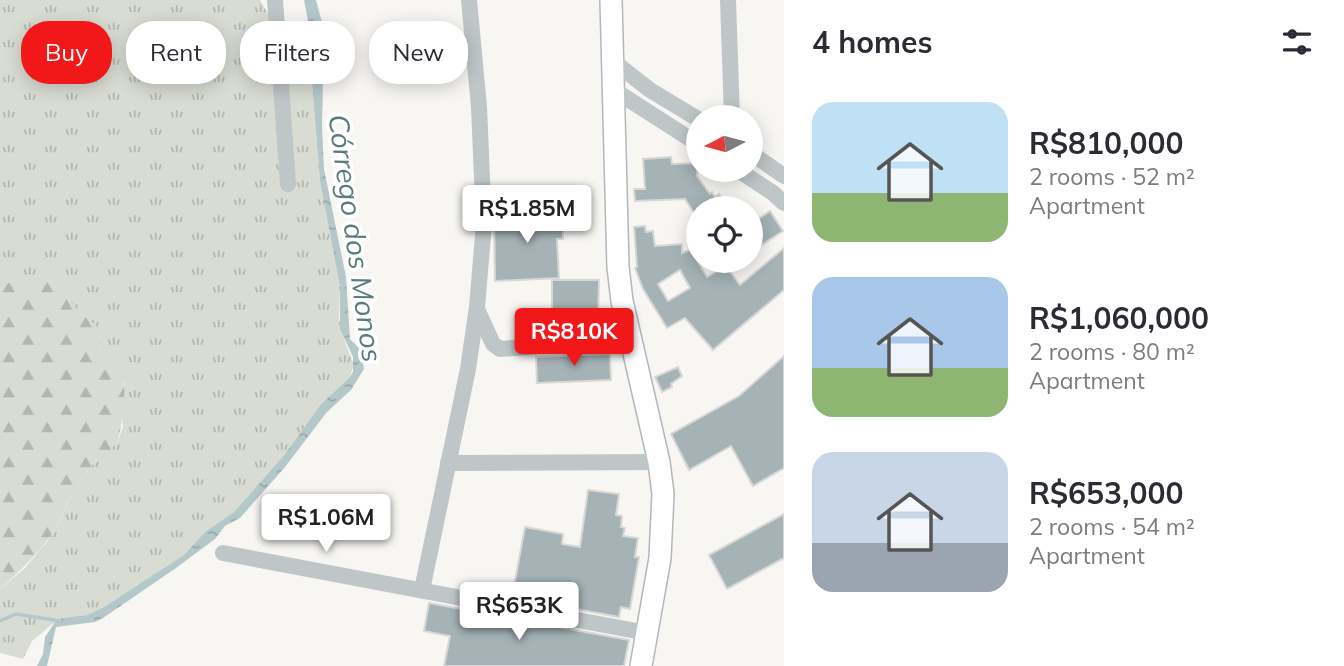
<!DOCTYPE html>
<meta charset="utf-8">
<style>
body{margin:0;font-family:Mulish,sans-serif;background:#f7f7f7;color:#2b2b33;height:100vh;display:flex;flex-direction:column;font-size:26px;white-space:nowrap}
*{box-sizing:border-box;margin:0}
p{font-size:23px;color:#7c7c81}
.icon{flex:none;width:38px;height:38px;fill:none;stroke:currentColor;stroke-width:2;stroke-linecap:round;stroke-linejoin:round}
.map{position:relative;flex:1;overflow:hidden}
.drawer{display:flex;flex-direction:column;background:#fff;width:560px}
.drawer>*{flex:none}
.banner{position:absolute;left:21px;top:21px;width:658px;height:63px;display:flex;gap:14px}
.needle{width:46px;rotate:264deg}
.fabs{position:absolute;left:686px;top:105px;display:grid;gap:14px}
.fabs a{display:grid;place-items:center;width:77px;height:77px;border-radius:50%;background:#fff;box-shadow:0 4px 18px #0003;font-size:35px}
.price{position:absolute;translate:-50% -60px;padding:0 16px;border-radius:7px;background:#fff;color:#222;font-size:23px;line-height:46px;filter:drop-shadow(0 2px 4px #0008)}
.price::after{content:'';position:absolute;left:50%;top:42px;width:21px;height:16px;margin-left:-10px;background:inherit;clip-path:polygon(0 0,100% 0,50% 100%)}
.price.selected{background:#f21819;color:#fff}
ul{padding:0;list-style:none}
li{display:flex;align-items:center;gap:21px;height:175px;padding:0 28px}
li span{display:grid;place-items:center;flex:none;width:196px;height:140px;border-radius:21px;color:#555}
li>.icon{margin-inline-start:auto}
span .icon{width:84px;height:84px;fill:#fffc;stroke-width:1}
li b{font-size:30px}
h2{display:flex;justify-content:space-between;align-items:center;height:84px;padding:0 28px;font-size:30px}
.tag{padding:0 24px;border-radius:28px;background:#fff;box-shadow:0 4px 18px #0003;font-size:24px;line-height:63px}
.tag.selected{background:#f21819;color:#fff}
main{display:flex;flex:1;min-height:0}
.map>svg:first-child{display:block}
.grass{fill:url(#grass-tufts)}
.forest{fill:url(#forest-firs)}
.water{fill:url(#water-ripples)}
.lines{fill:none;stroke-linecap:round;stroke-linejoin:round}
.stream{stroke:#b5c8c9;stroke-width:3.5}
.building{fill:#a5b3b6;stroke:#d8d7d5;stroke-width:2;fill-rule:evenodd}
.major-casing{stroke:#b0b8bb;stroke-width:24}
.minor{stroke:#bfc6c8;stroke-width:16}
.major{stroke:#fff;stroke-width:21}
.labels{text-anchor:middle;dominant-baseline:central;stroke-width:7;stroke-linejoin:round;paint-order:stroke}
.water-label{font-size:28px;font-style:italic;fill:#5a7b7c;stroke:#fff}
</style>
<main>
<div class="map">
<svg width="784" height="666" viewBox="0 0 784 666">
<defs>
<pattern id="grass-tufts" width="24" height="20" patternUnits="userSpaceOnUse" patternTransform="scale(1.75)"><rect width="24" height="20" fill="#d8dcd2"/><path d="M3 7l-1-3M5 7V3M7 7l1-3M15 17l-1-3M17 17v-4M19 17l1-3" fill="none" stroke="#b2b7b0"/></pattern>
<pattern id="forest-firs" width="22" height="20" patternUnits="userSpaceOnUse" patternTransform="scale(1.75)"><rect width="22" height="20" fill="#d8dcd2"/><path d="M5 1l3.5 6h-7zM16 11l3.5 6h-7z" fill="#b2b7b0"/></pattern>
<pattern id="water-ripples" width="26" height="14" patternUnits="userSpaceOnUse" patternTransform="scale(1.75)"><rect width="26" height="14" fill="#b5c8c9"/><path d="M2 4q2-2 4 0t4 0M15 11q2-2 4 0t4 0" fill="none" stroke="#96a7a9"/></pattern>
</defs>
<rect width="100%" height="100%" fill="#f7f6f3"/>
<!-- grass -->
<path class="grass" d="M0 0H260L304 75 312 83 320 181 340 287 339 318 345 342 354 365 349 378 321 404 285 454 234 512 206 531 185 555 104 607 87 615 61 618 55 622 32 641 23 659 0 653V589L25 568 46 543 59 522 74 489 98 458 117 443 123 427 121 406 125 383 111 357 99 350 101 335 95 325 77 310 59 289 42 277 19 274 0 290Z"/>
<!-- forest -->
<path class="forest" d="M19 274 42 277 59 289 77 310 95 325 101 335 99 350C108 355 120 361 123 370 127 378 122 437 116 444 112 449 105 453 100 457 91 466 83 477 76 487 68 498 64 513 57 525 42 551 22 569 0 589V290Z"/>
<!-- water -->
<path class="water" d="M304 0H316L324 30 322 128 324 169 346 277 350 339 361 350 364 369 351 390 327 412 285 467 240 518 225 526 215 539 176 568 103 618 95 622 56 627 47 666H37L43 654 45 637 55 622 61 618 87 615 104 607 184 555 206 531 234 512 285 454 321 404 349 378 353 372V357L340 329V287L320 181 312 83 313 46Z"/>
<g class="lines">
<!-- stream -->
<path class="stream" d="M0 621 16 614 60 621"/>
</g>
<!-- building -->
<g class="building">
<path d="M671 157 672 164 698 163 697 176 710 194 712 192 715 197 719 194 729 208H698V219L685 199 635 201 634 189H645L643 159Z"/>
<path d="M562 210 563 239H557L559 278 495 281 494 213Z"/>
<path d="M770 211 783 231 751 252V224Z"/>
<path d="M645 226 646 232 653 231 655 246 682 244V253L698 247V262L707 277 726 266 740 285 784 248V290L713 350 685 318 667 328 643 289 635 268 637 267 634 227ZM680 270 690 288 668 301 658 284Z"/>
<path d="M552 280H599L598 323H552Z"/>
<path d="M610 354 611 380 537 383 536 357Z"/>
<path d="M784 356V468L753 486 731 446 689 470 671 434 739 396Z"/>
<path d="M678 367 682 376 671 384 672 387 662 392 655 377Z"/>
<path d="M588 490 619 494 616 515 622 516 621 527 625 528 623 536 638 538 635 557H639L630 609 621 607 619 617 512 597 525 527 563 534 562 544 580 547Z"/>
<path d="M784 514V558L727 589 709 555Z"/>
<path d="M429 603 629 640 624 666H444L450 636 424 631Z"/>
</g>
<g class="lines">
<!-- major casing -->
<g class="major-casing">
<path id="major" d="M611 0 618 267 622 301 659 462 663 494 660 558 641 666"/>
</g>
<!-- minor -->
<g class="minor">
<path d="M275 0 288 184"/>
<path d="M728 0 732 117"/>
<path d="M613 61 650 90 698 119"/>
<path d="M614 90 698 144"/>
<path d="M751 153 784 176"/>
<path d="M738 170 773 193 784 203"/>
<path d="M477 309 493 344 500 349 631 339"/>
<path d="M448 463 659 462"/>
<path d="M223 553 647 633"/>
<path d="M422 590 468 369 477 307 484 224 479 107 469 0"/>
</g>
<!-- major -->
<use href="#major" class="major"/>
</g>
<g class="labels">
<!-- water labels -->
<g class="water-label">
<text transform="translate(356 238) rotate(82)">Córrego dos Monos</text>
</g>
</g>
</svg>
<div class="fabs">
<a><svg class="needle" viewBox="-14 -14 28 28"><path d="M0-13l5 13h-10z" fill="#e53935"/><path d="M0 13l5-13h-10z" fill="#7c7c81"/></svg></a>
<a><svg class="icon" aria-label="locate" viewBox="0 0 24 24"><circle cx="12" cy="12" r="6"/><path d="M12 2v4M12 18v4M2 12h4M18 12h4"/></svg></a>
</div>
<b class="price" style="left:527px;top:245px">R$1.85M</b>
<b class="price selected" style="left:574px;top:368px">R$810K</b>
<b class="price" style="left:326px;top:554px">R$1.06M</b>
<b class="price" style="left:519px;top:642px">R$653K</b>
<div class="banner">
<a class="tag selected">Buy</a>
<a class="tag">Rent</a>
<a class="tag">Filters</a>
<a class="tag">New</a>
</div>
</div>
<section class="drawer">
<h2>4 homes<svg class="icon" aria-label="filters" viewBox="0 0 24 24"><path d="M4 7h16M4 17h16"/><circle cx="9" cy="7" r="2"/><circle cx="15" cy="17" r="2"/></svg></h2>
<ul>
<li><span style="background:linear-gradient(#bfe0f5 65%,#8fb573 0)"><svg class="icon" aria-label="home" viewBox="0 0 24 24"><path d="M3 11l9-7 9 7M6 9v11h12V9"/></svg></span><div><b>R$810,000</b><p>2 rooms · 52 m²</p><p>Apartment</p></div></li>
<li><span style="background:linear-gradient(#a9c7e8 65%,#8fb573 0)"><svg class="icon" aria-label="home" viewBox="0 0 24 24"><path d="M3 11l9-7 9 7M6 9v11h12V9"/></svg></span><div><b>R$1,060,000</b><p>2 rooms · 80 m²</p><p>Apartment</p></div></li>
<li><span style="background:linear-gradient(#c9d6e8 65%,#9aa5b1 0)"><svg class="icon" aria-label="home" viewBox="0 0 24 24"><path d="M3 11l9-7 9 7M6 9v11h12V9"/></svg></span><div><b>R$653,000</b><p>2 rooms · 54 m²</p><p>Apartment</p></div></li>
</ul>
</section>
</main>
